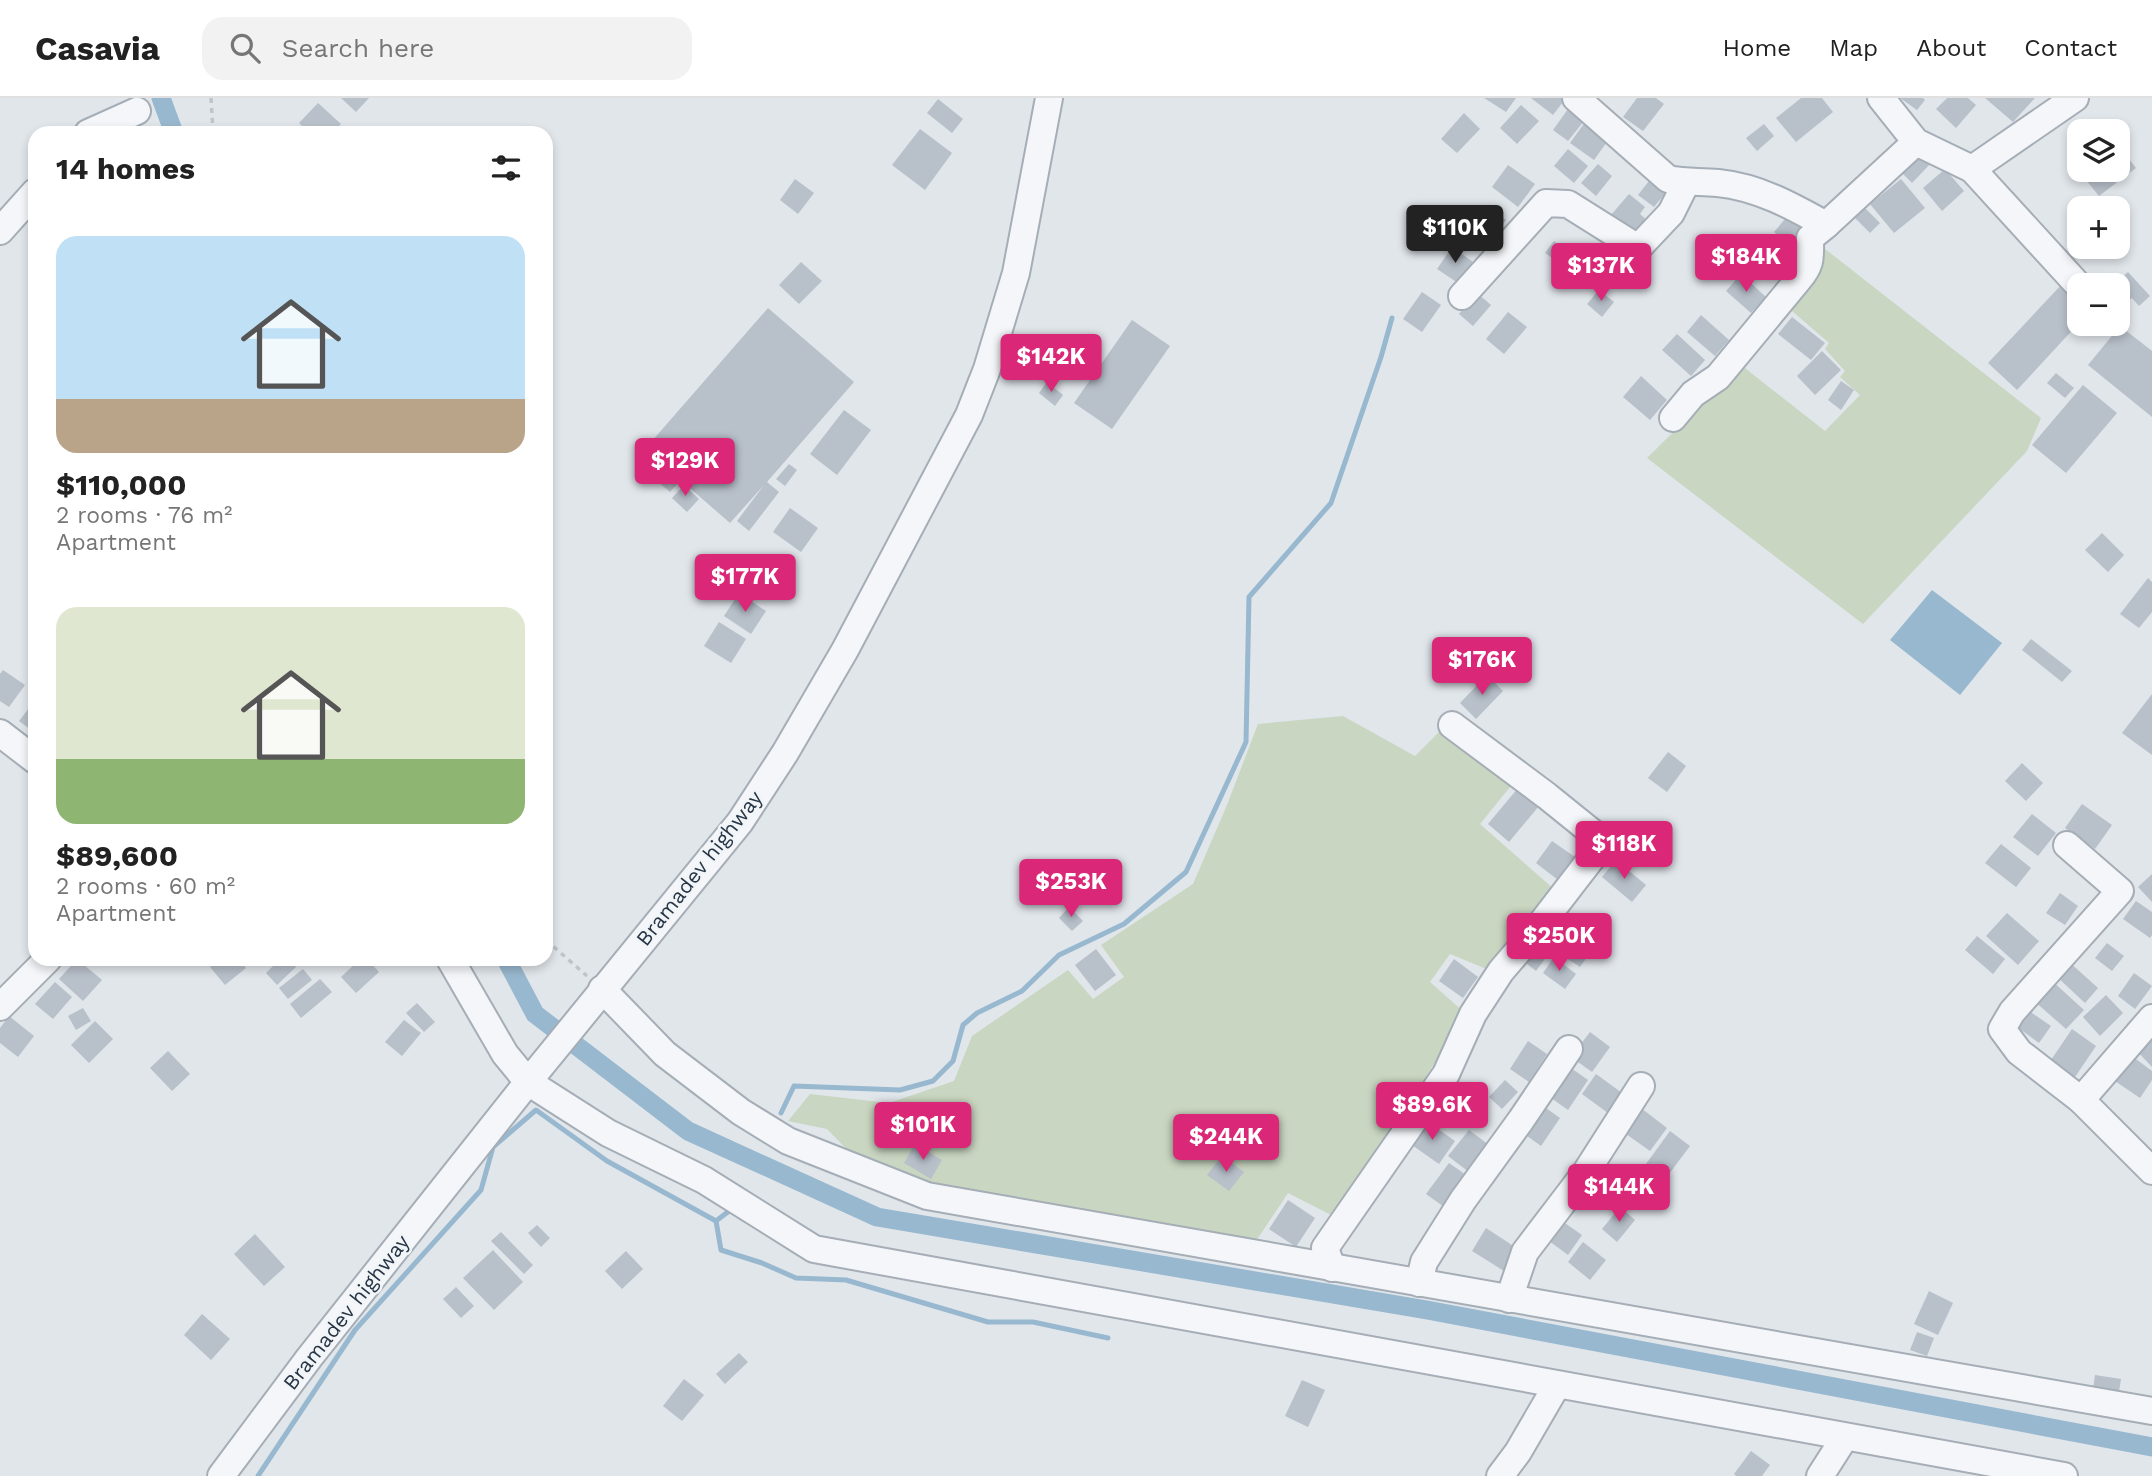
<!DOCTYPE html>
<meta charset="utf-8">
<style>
body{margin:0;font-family:"Work Sans",sans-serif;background:#f2f2f2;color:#222;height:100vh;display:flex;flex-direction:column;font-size:26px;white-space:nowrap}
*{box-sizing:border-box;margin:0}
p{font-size:23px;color:#767676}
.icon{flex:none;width:38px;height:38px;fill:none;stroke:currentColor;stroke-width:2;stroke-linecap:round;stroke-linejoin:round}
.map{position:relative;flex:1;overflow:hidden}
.side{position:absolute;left:28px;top:28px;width:525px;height:840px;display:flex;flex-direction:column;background:#fff;border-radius:21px;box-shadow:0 4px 10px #0003}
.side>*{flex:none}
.tools{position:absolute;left:2067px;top:21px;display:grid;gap:14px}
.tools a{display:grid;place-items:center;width:63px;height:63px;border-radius:14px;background:#fff;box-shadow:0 4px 10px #0003;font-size:35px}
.price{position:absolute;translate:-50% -60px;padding:0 16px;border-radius:7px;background:#db2777;color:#fff;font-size:23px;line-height:46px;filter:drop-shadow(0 2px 4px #0008)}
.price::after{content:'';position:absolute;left:50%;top:42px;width:21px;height:16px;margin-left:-10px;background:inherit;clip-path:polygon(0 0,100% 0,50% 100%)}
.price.on{background:#222;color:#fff}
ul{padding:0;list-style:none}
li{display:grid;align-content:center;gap:14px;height:371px;padding:0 28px}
li span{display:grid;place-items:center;height:217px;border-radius:21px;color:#555}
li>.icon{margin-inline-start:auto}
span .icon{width:126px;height:126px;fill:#fffc;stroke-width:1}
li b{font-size:30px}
h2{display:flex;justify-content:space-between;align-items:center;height:84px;padding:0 28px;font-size:30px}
header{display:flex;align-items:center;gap:42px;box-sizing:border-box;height:98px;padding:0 35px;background:#fff;border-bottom:2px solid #e0e0e0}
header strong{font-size:33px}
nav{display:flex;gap:38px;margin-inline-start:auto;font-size:24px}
.search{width:490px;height:63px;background:#f2f2f2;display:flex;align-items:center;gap:18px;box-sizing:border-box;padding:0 24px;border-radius:21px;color:#767676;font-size:26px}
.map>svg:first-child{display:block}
.green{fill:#c9d6c1}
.water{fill:#98b8cf}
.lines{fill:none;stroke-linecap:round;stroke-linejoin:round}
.stream{stroke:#98b8cf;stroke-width:5}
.canal{stroke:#98b8cf;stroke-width:19}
.building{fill:#b8c0ca}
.minor-casing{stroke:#a5adb6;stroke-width:30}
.path{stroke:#bfc4ca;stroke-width:3.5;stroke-dasharray:5 5;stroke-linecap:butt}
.minor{stroke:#f4f6f9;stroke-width:26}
.labels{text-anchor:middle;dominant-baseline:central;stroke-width:5;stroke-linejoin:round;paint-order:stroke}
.street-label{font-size:21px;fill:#273545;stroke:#f1f5f8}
</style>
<header>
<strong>Casavia</strong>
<div class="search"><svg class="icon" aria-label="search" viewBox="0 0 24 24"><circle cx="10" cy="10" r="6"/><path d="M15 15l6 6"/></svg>Search here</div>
<nav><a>Home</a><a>Map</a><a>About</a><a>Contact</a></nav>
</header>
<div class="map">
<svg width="2152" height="1378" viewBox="0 0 2152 1378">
<rect width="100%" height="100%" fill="#e1e6eb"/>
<!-- green -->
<g class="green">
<path d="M1820 147 2041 320 2027 353 1863 526 1647 360 1741 267 1825 333 1860 297 1840 279 1845 273 1825 251 1829 245 1792 213Z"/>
<path d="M1343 618 1415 658 1446 627 1515 683 1480 726 1555 792 1489 872 1450 856 1430 884 1465 915 1339 1121 1288 1095 1252 1149 928 1089 859 1064 827 1031 788 1023 810 996 889 1005 954 983 972 938 1068 872 1093 901 1124 879 1101 847 1193 786 1227 707 1258 626Z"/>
</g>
<!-- water -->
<path class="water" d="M1932 492 2002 545 1960 597 1890 542Z"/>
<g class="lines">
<!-- stream -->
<g class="stream">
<path d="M781 1015 794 988 900 992 933 983 953 963 963 927 977 915 1022 893 1059 857 1124 826 1186 774 1246 644 1249 499 1331 405 1381 259 1392 220"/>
<path d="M733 1110 716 1123 721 1152 762 1165 796 1180 846 1182 988 1224H1033L1108 1240"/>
<path d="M258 1378 355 1232 481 1092 493 1049 536 1012 607 1063 716 1123"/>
</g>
<!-- canal -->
<g class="canal">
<path d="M161 0 174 35"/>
<path d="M506 861 535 916 688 1033 877 1119 1427 1212 2152 1349"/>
</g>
</g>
<!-- building -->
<g class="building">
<path d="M341 0H369L356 14Z"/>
<path d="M1484 0H1516L1506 14Z"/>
<path d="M1531 0H1566L1553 17Z"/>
<path d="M1637 0H1656L1664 6 1643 33 1623 19Z"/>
<path d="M1801 0H1822L1833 14 1796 44 1776 20Z"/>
<path d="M1900 0H1923L1925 2 1917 12Z"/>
<path d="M1947 0H1968L1976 7 1956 30 1936 11Z"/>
<path d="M1985 0H2035L2013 24Z"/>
<path d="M938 1 963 21 952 35 927 15Z"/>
<path d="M318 5 341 26 332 35H309L299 25Z"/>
<path d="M1521 7 1539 23 1517 46 1500 30Z"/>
<path d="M1568 11 1584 23 1568 43 1553 32Z"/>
<path d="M1464 15 1480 31 1457 55 1441 41Z"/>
<path d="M1586 23 1609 41 1594 62 1570 45Z"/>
<path d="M1764 26 1774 38 1757 53 1746 40Z"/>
<path d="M920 31 952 55 925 92 892 67Z"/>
<path d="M2118 47 2136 70 2099 98 2078 72H2118Z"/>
<path d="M1568 51 1588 68 1574 85 1554 68Z"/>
<path d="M1921 52 1932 64 1912 85 1900 73Z"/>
<path d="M1598 66 1612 78 1596 98 1581 85Z"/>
<path d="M1508 67 1535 86 1518 109 1492 89Z"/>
<path d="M1945 71 1964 93 1942 113 1923 90Z"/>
<path d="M1656 74 1672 87 1654 109 1638 97Z"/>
<path d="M795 81 814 95 798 116 780 102Z"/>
<path d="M1901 81 1925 110 1894 135 1870 106Z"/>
<path d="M1629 96 1645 109 1640 116 1650 125 1637 140 1611 117Z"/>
<path d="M1488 108 1506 122 1486 148 1468 134Z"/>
<path d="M1863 108 1880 125 1870 135 1853 118Z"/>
<path d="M1790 115 1809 131 1793 150 1774 134Z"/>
<path d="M1433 120 1446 132 1427 151 1414 139Z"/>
<path d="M1772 139 1781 148 1766 164 1756 154Z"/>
<path d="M1554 143 1583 163 1574 175 1545 155Z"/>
<path d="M1615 144 1641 161 1624 187 1597 170Z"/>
<path d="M1452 149 1473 164 1458 185 1437 171Z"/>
<path d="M801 164 822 183 799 206 779 187Z"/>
<path d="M2128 174 2150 198 2139 208 2132 200 2122 208 2129 216 2119 225 2118 187H2113Z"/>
<path d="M1741 176 1766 199 1751 215 1726 193Z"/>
<path d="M2063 185 2079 199V225L2017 292 1988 265Z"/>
<path d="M1599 192 1614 204 1602 219 1587 206Z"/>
<path d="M1422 194 1441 207 1422 234 1403 221Z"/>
<path d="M1477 195 1491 207 1473 228 1459 216Z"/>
<path d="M768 210 854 284 767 384 779 394 749 433 737 423 764 387 730 425 645 351Z"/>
<path d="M1508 214 1527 229 1504 256 1486 241Z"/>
<path d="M1701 217 1729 242 1715 258 1687 234Z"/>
<path d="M1792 219 1825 245 1811 262 1778 236Z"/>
<path d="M1132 222 1170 248 1112 331 1074 305Z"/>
<path d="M2120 228 2152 253V319L2088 267Z"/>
<path d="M1677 236 1705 262 1691 278 1662 252Z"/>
<path d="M1822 253 1841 272 1815 297 1797 278Z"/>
<path d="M2056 275 2074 290 2065 300 2047 285Z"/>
<path d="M1641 278 1667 302 1650 322 1623 299Z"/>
<path d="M1841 283 1854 292 1841 312 1828 302Z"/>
<path d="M1047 284 1063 297 1055 308 1039 295Z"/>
<path d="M2083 287 2117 315 2066 375 2032 347Z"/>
<path d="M844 312 871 332 837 377 810 356Z"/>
<path d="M789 366 797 372 785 388 776 381Z"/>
<path d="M660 370 678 385 670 394 652 379Z"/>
<path d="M684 387 699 401 687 414 672 400Z"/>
<path d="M790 410 818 430 801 454 773 434Z"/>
<path d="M2102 435 2124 457 2108 474 2085 452Z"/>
<path d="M2148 480 2152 484V514L2139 530 2120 516Z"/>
<path d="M739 495 766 513 751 536 724 518Z"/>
<path d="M719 524 746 541 731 565 704 548Z"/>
<path d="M2031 541 2072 573 2062 584 2022 552Z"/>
<path d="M3 572 25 587 9 609 0 603V576Z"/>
<path d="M1487 577 1503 593 1476 621 1460 605Z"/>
<path d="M2152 596V657L2122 635Z"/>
<path d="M35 602V635L19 623Z"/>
<path d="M1668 654 1686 668 1667 694 1648 680Z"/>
<path d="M2022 665 2043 685 2026 703 2005 683Z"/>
<path d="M1518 690 1539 708 1509 744 1488 726Z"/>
<path d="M2082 706 2112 727 2095 751 2065 730Z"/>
<path d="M2032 716 2056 735 2038 758 2013 739Z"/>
<path d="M1552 743 1575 759 1558 782 1536 765Z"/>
<path d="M2001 746 2031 770 2016 789 1985 765Z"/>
<path d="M1616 762 1646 787 1632 804 1602 779Z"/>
<path d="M2152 776V804L2138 789Z"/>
<path d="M2060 795 2078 808 2065 827 2046 815Z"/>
<path d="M2136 803 2152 814V837L2150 840 2123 821Z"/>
<path d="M1069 809 1083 823 1072 833 1059 820Z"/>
<path d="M2007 815 2039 843 2018 867 1986 838Z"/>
<path d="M1599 826 1609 835 1598 848 1588 839Z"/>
<path d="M1562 827 1594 849 1580 869 1548 848Z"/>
<path d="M1977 838 2005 861 1993 876 1965 852Z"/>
<path d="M1536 843 1550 854 1536 873 1522 862Z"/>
<path d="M2107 845 2124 858 2112 873 2095 860Z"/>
<path d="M1096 851 1116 877 1095 893 1075 867Z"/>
<path d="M1554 859 1576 876 1565 891 1543 875Z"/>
<path d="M77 861 102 882 83 903 59 881Z"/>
<path d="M220 861H239L246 870 225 887 210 869Z"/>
<path d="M280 861H288L296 869 277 887 266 875Z"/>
<path d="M360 861H367L379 874 356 895 341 879Z"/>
<path d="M1454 861 1478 879 1463 900 1439 883Z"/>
<path d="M2068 863 2098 890 2085 905 2055 877Z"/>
<path d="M303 871 312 882 288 901 279 890Z"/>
<path d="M2134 875 2152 888 2135 911 2118 898Z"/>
<path d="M320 881 332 894 301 920 290 906Z"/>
<path d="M2051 882 2084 912 2066 931 2033 902Z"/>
<path d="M55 884 72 899 53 921 35 906Z"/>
<path d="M2106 897 2123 915 2100 938 2083 919Z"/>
<path d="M417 905 435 924 424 934 406 915Z"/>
<path d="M83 910 91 923 76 932 68 918Z"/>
<path d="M2029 913 2051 928 2039 945 2017 929Z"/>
<path d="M9 918 34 938 18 959 0 945V930Z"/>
<path d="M404 922 421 935 402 958 385 944Z"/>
<path d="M95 923 113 941 89 965 71 947Z"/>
<path d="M2072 931 2096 948 2073 982 2049 965Z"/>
<path d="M1590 934 1610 949 1592 974 1571 959Z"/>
<path d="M2152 937V969L2136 952Z"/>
<path d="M1528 943 1547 956 1529 984 1510 971Z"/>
<path d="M168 953 190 976 172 993 150 970Z"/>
<path d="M2129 956 2152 973V982L2140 1000 2112 981Z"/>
<path d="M1568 968 1588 982 1568 1012 1547 997Z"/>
<path d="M1596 976 1622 995 1608 1015 1582 996Z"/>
<path d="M1505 982 1518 994 1502 1011 1489 999Z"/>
<path d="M1539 1005 1560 1020 1541 1048 1520 1033Z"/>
<path d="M1637 1007 1667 1030 1650 1053 1619 1031Z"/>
<path d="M1425 1022 1455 1043 1439 1066 1409 1045Z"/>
<path d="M1469 1032 1489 1047 1469 1074 1448 1058Z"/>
<path d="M1670 1033 1690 1048 1666 1080 1646 1066Z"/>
<path d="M915 1046 942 1062 931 1081 904 1065Z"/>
<path d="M1222 1058 1244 1074 1229 1093 1207 1077Z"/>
<path d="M1449 1065 1469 1079 1447 1111 1426 1096Z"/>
<path d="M1288 1102 1315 1120 1296 1149 1269 1131Z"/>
<path d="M1620 1109 1635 1122 1617 1144 1602 1131Z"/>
<path d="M1559 1121 1582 1137 1568 1157 1545 1140Z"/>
<path d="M537 1127 550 1140 541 1149 528 1135Z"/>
<path d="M1486 1130 1518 1151 1504 1173 1472 1153Z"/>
<path d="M501 1134 533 1167 524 1176 491 1143Z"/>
<path d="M255 1136 285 1169 264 1188 234 1156Z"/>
<path d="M1583 1144 1606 1162 1590 1182 1568 1164Z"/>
<path d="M493 1152 523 1184 494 1212 463 1180Z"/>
<path d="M626 1153 643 1171 622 1191 605 1173Z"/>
<path d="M456 1189 474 1208 461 1220 443 1201Z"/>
<path d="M1929 1193 1953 1205 1938 1237 1914 1226Z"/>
<path d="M202 1216 230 1241 211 1262 184 1237Z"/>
<path d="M1917 1234 1934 1240 1927 1258 1910 1252Z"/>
<path d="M739 1255 748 1264 725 1286 716 1276Z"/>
<path d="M2095 1277 2121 1281 2118 1300 2092 1297Z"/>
<path d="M684 1281 704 1297 682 1323 663 1308Z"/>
<path d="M1302 1282 1325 1292 1308 1329 1285 1318Z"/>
<path d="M1751 1353 1770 1367 1762 1378H1736L1734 1376Z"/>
</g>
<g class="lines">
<!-- minor casing -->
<g class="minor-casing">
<g id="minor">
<path d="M1576 0 1668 81C1686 85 1701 83 1718 85 1758 89 1792 108 1826 127L1916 44"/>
<path d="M1881 0 1916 44 1972 71 2079 188"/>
<path d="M88 35 137 13"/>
<path d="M1972 71 2075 0"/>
<path d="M0 133 35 94"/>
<path d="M1462 198 1546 105 1568 106 1638 150 1671 115 1686 85"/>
<path d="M1673 320 1693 296 1718 279 1799 181C1812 166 1810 159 1810 140L1826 127"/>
<path d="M0 635 35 662"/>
<path d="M2067 747 2120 793 2012 914 2002 931 2019 954 2081 1002 2152 1073"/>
<path d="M450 861 505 956 528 984 608 1035 704 1082 814 1151 2064 1378"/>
<path d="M602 891 665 956 741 1014 788 1043 927 1098 2152 1313"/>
<path d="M0 909 48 861"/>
<path d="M2081 1002 2152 920"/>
<path d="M1332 1170 1325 1150 1446 976 1473 916 1501 873 1537 831 1604 744 1547 698 1452 627"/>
<path d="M1419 1185 1424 1164 1463 1102 1521 1022 1569 951"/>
<path d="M1509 1201 1525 1154 1586 1074 1641 988"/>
<path d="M221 1378 309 1260 528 984 740 724 785 655 845 552 969 317 987 271 1016 175 1049 0"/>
<path d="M1500 1378 1518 1354 1557 1287"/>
<path d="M1820 1378 1845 1339"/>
</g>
</g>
<!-- path -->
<g class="path">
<path d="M211 0 213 35"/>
<path d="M546 842 587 878"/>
</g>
<!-- minor -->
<use href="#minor" class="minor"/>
</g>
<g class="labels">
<!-- street labels -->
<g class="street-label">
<text transform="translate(699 770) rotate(-52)">Bramadev highway</text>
<text transform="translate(346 1214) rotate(-52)">Bramadev highway</text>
</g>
</g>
</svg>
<div class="tools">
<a><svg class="icon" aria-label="layers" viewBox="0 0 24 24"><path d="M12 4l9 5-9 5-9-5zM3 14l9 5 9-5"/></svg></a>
<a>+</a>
<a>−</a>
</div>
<b class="price on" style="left:1455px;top:167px">$110K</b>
<b class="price" style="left:1746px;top:196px">$184K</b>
<b class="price" style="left:1601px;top:205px">$137K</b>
<b class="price" style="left:1051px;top:296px">$142K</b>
<b class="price" style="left:685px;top:400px">$129K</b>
<b class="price" style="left:745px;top:516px">$177K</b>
<b class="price" style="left:1482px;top:599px">$176K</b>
<b class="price" style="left:1624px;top:783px">$118K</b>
<b class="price" style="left:1071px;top:821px">$253K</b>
<b class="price" style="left:1559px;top:875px">$250K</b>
<b class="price" style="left:1432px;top:1044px">$89.6K</b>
<b class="price" style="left:923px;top:1064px">$101K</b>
<b class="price" style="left:1226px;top:1076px">$244K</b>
<b class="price" style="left:1619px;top:1126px">$144K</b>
<section class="side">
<h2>14 homes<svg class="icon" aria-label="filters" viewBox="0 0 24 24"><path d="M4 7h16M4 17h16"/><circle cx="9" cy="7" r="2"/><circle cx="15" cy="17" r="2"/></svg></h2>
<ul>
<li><span style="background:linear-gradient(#bfe0f5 75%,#b9a48a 0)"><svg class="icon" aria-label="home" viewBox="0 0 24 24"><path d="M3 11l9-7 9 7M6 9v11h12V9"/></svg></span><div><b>$110,000</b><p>2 rooms · 76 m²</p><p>Apartment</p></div></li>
<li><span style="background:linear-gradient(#dfe7d0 70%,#8fb573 0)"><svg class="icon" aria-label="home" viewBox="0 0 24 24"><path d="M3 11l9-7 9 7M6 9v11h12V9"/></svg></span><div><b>$89,600</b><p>2 rooms · 60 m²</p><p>Apartment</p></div></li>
</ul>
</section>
</div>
